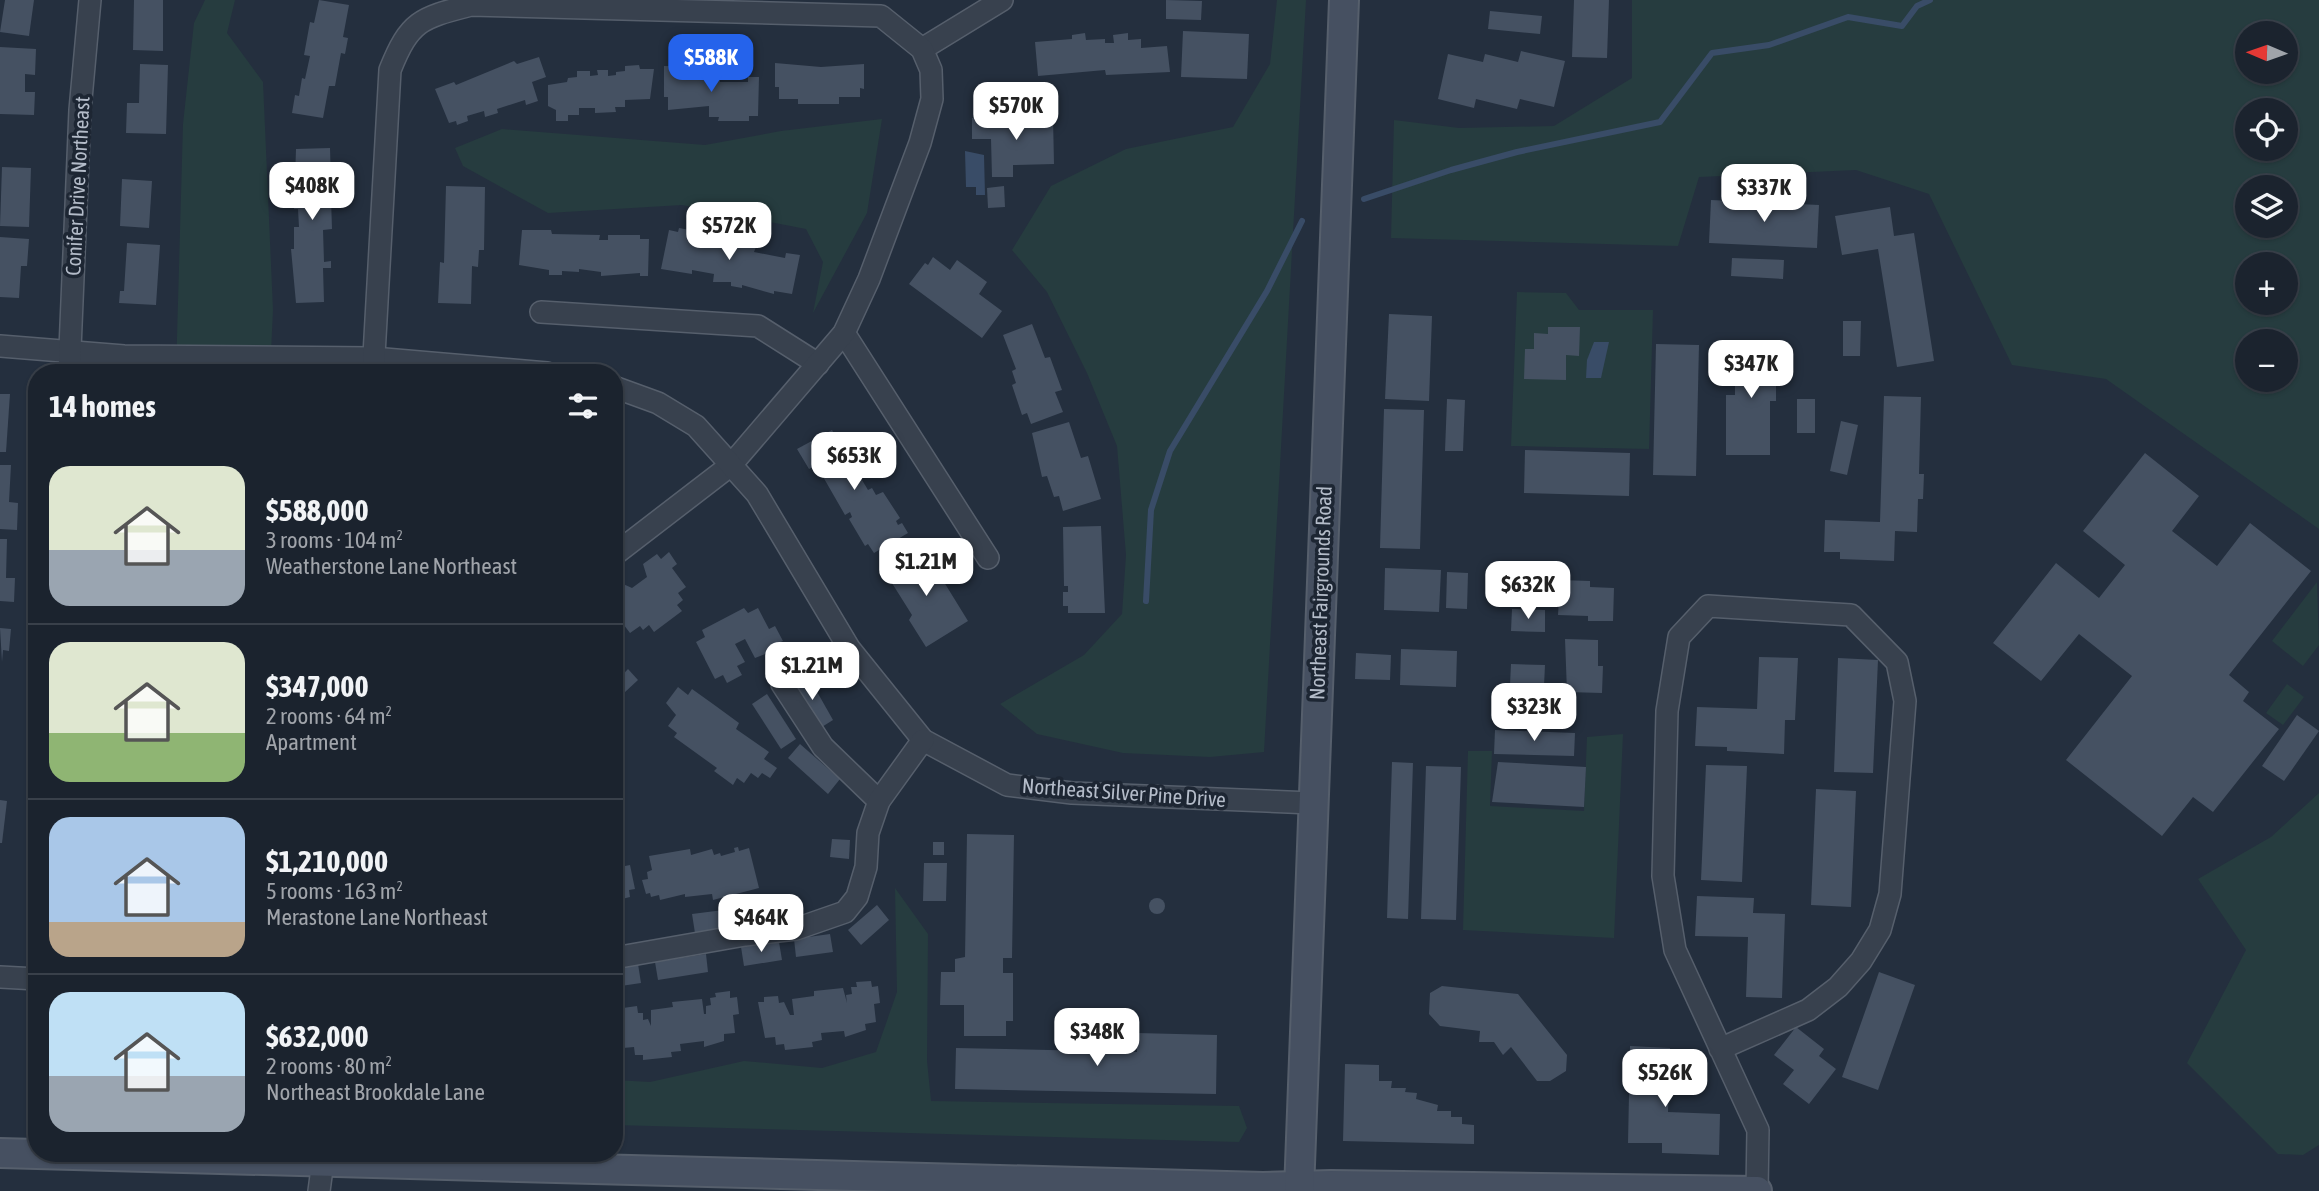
<!DOCTYPE html>
<meta charset="utf-8">
<style>
body{margin:0;font-family:"Asap Condensed",sans-serif;background:#282f3a;color:#f1f3f6;height:100vh;display:flex;flex-direction:column;font-size:26px;white-space:nowrap}
*{box-sizing:border-box;margin:0}
p{font-size:23px;color:#a0a4aa}
.icon{flex:none;width:38px;height:38px;fill:none;stroke:currentColor;stroke-width:2;stroke-linecap:round;stroke-linejoin:round}
.map{position:relative;flex:1;overflow:hidden}
.drawer{position:absolute;left:28px;top:364px;width:595px;height:798px;display:flex;flex-direction:column;background:#1b232e;border-radius:28px;box-shadow:0 2px 5px #0004,0 0 0 2px #39404a}
.drawer>*{flex:none}
.needle{width:46px;rotate:272deg}
.fabs{position:absolute;left:2235px;top:21px;display:grid;gap:14px}
.fabs a{display:grid;place-items:center;width:63px;height:63px;border-radius:50%;background:#1b232e;box-shadow:0 2px 5px #0004,0 0 0 2px #39404a;font-size:35px}
.price{position:absolute;translate:-50% -60px;padding:0 16px;border-radius:14px;background:#fff;color:#222;font-size:23px;line-height:46px;filter:drop-shadow(0 2px 4px #0008)}
.price::after{content:'';position:absolute;left:50%;top:42px;width:21px;height:16px;margin-left:-10px;background:inherit;clip-path:polygon(0 0,100% 0,50% 100%)}
.price.on{background:#2563eb;color:#fff}
ul{padding:0;list-style:none}
li{display:flex;align-items:center;gap:21px;height:175px;padding:0 21px}
li+li{border-top:2px solid #39404a}
li span{display:grid;place-items:center;flex:none;width:196px;height:140px;border-radius:21px;color:#555}
li>.icon{margin-inline-start:auto}
span .icon{width:84px;height:84px;fill:#fffc;stroke-width:1}
li b{font-size:30px}
h2{display:flex;justify-content:space-between;align-items:center;height:84px;padding:0 21px;font-size:30px}
.map>svg:first-child{display:block}
.green{fill:#263c3f;fill-rule:evenodd}
.water{fill:#394c67}
.lines{fill:none;stroke-linecap:round;stroke-linejoin:round}
.stream{stroke:#394c67;stroke-width:6}
.building{fill:#455162}
.minor-casing{stroke:#565f6c;stroke-width:24}
.secondary-casing{stroke:#565f6c;stroke-width:32}
.minor{stroke:#38414e;stroke-width:21}
.secondary{stroke:#465061;stroke-width:28}
.labels{text-anchor:middle;dominant-baseline:central;stroke-width:7;stroke-linejoin:round;paint-order:stroke}
.street-label{font-size:21px;fill:#b4bcc9;stroke:#1d2633}
</style>
<div class="map">
<svg width="2319" height="1191" viewBox="0 0 2319 1191">
<rect width="100%" height="100%" fill="#242f3e"/>
<!-- green -->
<g class="green">
<path d="M205 0H235L227 33 263 82 273 310 270 373H176L183 124 194 23Z"/>
<path d="M1277 0H1306L1264 752 1210 757 1123 753 1037 734 1000 704 1084 655 1122 614 1126 555 1117 446 1087 373 1047 292 1012 250 1051 186 1126 149 1233 127 1270 64Z"/>
<path d="M1632 0H2319V529L2106 379 2012 365 1929 194 1856 170 1699 177 1678 246 1391 238 1394 120 1459 128 1554 126 1632 78ZM2286 33V72H2247V33ZM2286 110V149H2247V110ZM2286 187V226H2247V187ZM2286 264V303H2247V264ZM2286 341V380H2247V341Z"/>
<path d="M882 119 867 213 813 313 823 262 806 229 682 205 548 213 463 166 455 148 502 129 705 145 781 131Z"/>
<path d="M1517 292 1566 293 1579 310H1653L1649 449 1511 446Z"/>
<path d="M2317 582 2319 645 2303 666 2272 641Z"/>
<path d="M2287 684 2304 697 2283 725 2266 713Z"/>
<path d="M1623 734 1614 938 1463 930 1468 751H1492L1490 806 1584 811 1587 737Z"/>
<path d="M2319 793V1145L2303 1155 2278 1154 2187 1063 2246 950 2198 879 2271 837Z"/>
<path d="M895 888 928 934 927 1061 931 1101 1239 1106 1247 1128 1239 1142 614 1125V1080L650 1082 744 1061 822 1068 876 1052 897 992Z"/>
</g>
<!-- water -->
<g class="water">
<path d="M965 151 984 155 985 195H976V187H966Z"/>
<path d="M1594 342H1609L1601 378H1586L1587 360Z"/>
</g>
<g class="lines">
<!-- stream -->
<g class="stream">
<path d="M1364 199 1451 170 1517 152 1660 122 1712 53 1769 45 1848 17 1902 26 1917 6 1930 0"/>
<path d="M1146 601 1151 510 1170 451 1267 291 1302 221"/>
</g>
</g>
<!-- building -->
<g class="building">
<path d="M5 0H34L29 36 0 32Z"/>
<path d="M134 0H163V51L133 50Z"/>
<path d="M319 0 349 5 343 37 348 38 345 54 341 53 335 86H329L323 118 292 113 295 95 299 96 302 78 305 79 310 56 304 55 310 22 314 23Z"/>
<path d="M1166 0 1202 1 1201 20 1166 19Z"/>
<path d="M1574 0H1609L1607 58 1572 57Z"/>
<path d="M1490 11 1542 16 1540 34 1488 29Z"/>
<path d="M1183 31 1249 34 1247 79 1181 77Z"/>
<path d="M1085 33 1086 40 1105 39V43H1114L1113 35 1128 33V40L1141 39V48L1167 46 1170 72 1106 75 1105 70 1038 76 1035 42 1072 39V35Z"/>
<path d="M0 47 36 49 35 75 25 74V92H35L34 115 0 114Z"/>
<path d="M1521 51 1565 61 1554 107 1520 99 1517 109 1476 99 1474 108 1438 99 1448 54 1483 62 1485 54 1518 62Z"/>
<path d="M539 57 546 77 532 82 538 101 526 105 525 100 497 109 498 113 485 117 484 111 467 116 468 121 457 125 456 121 449 123 435 89 454 82 456 85 514 61 517 64Z"/>
<path d="M775 63 821 67 864 64V89L860 88V97H839V104H798V99H779V87H775Z"/>
<path d="M140 64 168 65 166 134 126 133 127 103H139Z"/>
<path d="M639 65 640 69H654L650 99 625 100V107H615L616 112 595 113V108H579V115H568V121H556V110L548 106V85L567 82 568 78 577 77V71H590V76L598 75 597 70H608V76L616 75V72L625 71V66Z"/>
<path d="M664 66 701 67V73L720 77V82H748V77H759L758 116H749V121H718L719 117H709V106L668 110V97H664Z"/>
<path d="M1053 117 1054 164 1013 165V177H992L991 139H972V118Z"/>
<path d="M330 148 331 182 336 181V198H331L332 229 323 230 324 262 331 261V268H323L324 302 296 303 291 249H294V227H299L298 209H294L296 149Z"/>
<path d="M2 167 31 168 29 227 0 226Z"/>
<path d="M122 179 152 181 149 228 120 226Z"/>
<path d="M446 186 485 187 484 250H479L478 267 472 266 471 304 438 303 440 262 444 263Z"/>
<path d="M1004 186 1005 207 988 208 987 188Z"/>
<path d="M1711 200 1819 205 1817 248 1709 243Z"/>
<path d="M1890 207 1894 236 1914 233 1934 361 1897 367 1878 249 1842 255 1835 216Z"/>
<path d="M679 228 711 234 710 238 721 241 720 244 729 246 730 242 756 247 754 252 785 258 786 253 800 255 792 294 774 291V294L742 285V288L731 286V282H713L714 274 692 270V274L661 269 669 230 678 232Z"/>
<path d="M522 230H551L552 234 600 235 599 240H608V235H640V239H649L648 276H640V273L601 276V272L579 269V272L562 271V275H549V270L519 265Z"/>
<path d="M0 237 29 239 27 266H21L19 298 0 297Z"/>
<path d="M127 243 160 245 156 305 119 303 120 291H124Z"/>
<path d="M933 257 950 270 957 260 987 282 979 294 1002 311 982 338 909 284 925 263 928 265Z"/>
<path d="M1732 258 1784 260 1783 279 1731 276Z"/>
<path d="M1389 314 1432 316 1429 401 1385 399Z"/>
<path d="M1843 321H1861L1860 356H1843Z"/>
<path d="M1032 324 1045 358 1050 357 1062 390 1055 392 1063 412 1031 424 1027 413 1022 415 1012 385 1016 383 1012 371 1016 369 1003 335Z"/>
<path d="M1548 327H1580L1579 356 1566 355V380L1524 379 1525 349H1534V333L1548 334Z"/>
<path d="M1656 344 1699 345 1696 476 1653 475Z"/>
<path d="M1735 344H1776V401H1770V455H1726V395H1735Z"/>
<path d="M0 394H10L6 452H0Z"/>
<path d="M1884 396 1921 397 1919 474H1924L1923 499H1918L1917 532 1895 531 1894 561 1840 559V552H1824L1825 520 1880 522Z"/>
<path d="M1447 399 1465 400 1463 451H1445Z"/>
<rect x="1797" y="399" width="18" height="34"/>
<path d="M1384 409 1424 410 1420 549 1380 548Z"/>
<path d="M1841 421 1858 425 1847 475 1830 471Z"/>
<path d="M1069 422 1081 458 1088 456 1101 499 1063 511 1059 496 1054 497 1047 476 1042 477 1032 433Z"/>
<path d="M832 430 847 457 852 454 863 473 859 475 868 490 872 488 876 495 883 492 900 518 896 521 898 525 902 523 908 533 874 553 868 544 865 546 849 519 852 517 850 512 845 515 822 475 818 477 813 467 809 469 797 449Z"/>
<path d="M1525 450 1630 453 1629 496 1524 493Z"/>
<path d="M2145 453 2199 496 2172 531 2217 566 2250 523 2311 571 2229 675 2249 692 2243 701 2279 729 2213 812 2193 797 2162 836 2066 760 2132 676 2079 634 2041 681 1993 643 2056 563 2099 598 2125 565 2083 531Z"/>
<path d="M0 465H11L9 502 18 503 17 530 0 529Z"/>
<path d="M1101 526 1105 613H1068V606H1063V592H1068V586H1064L1063 527Z"/>
<path d="M0 539H7L6 578H15L14 602 0 601Z"/>
<path d="M923 548 968 621 926 647 909 620 912 615 885 572Z"/>
<path d="M669 552 677 564 672 568 686 587 678 593 683 600 677 605 682 611 654 632 649 625 643 630 640 626 630 633 614 612V587L621 583 632 588 647 577 643 564 657 554 661 559Z"/>
<path d="M1385 568 1441 570 1439 612 1384 610Z"/>
<path d="M1447 572 1468 573 1467 609 1446 608Z"/>
<path d="M1560 580 1590 581V587L1614 588 1613 621H1588V616L1558 615Z"/>
<path d="M744 608 748 613 758 608 769 629 775 626 783 641 776 644 778 649 755 658 745 639 735 644 745 662 737 666 742 675 727 683 723 675 715 679 696 642 705 637 702 630Z"/>
<path d="M1512 609 1545 610V632L1511 631Z"/>
<path d="M0 628 11 629 9 651 3 650 2 662Z"/>
<path d="M1565 639 1598 640V666H1603L1602 693 1567 692Z"/>
<path d="M1401 649 1457 651 1456 687 1400 685Z"/>
<path d="M1356 653 1391 655 1390 680 1355 679Z"/>
<path d="M1759 657 1798 658 1795 720H1785L1784 754 1727 751V747L1695 746 1697 707 1757 709Z"/>
<path d="M1838 658 1878 660 1873 773 1834 772Z"/>
<path d="M1511 664 1545 665 1544 686 1510 685Z"/>
<path d="M628 669 638 680 624 693 615 683Z"/>
<path d="M807 674 833 720 817 730 790 683Z"/>
<path d="M678 687 688 695 692 689 713 704 739 723 736 729 769 752 764 759 777 768 770 778 762 773 758 778 751 773 744 783 737 778 733 785 714 771 717 768 674 737 677 733 668 726 676 715 666 703Z"/>
<path d="M767 694 796 739 781 749 752 704Z"/>
<path d="M2297 715 2319 731 2284 781 2262 766Z"/>
<path d="M1495 730 1575 733 1574 756 1494 754Z"/>
<path d="M800 744 840 779 828 794 788 758Z"/>
<path d="M1392 762 1413 763 1408 919 1387 918Z"/>
<path d="M1498 762 1586 767 1584 807 1492 802Z"/>
<path d="M1706 765 1747 766 1742 882 1701 880Z"/>
<path d="M1426 766 1461 767 1456 920 1421 919Z"/>
<path d="M1816 789 1856 791 1851 907 1811 905Z"/>
<path d="M0 800 7 801 2 843H0Z"/>
<path d="M967 834 1014 835 1012 958H1003V973H1013V1021H1006V1036H964V1005H940L941 972H955V959L965 957Z"/>
<path d="M832 839 850 840 849 859 830 857Z"/>
<rect x="933" y="842" width="11" height="13"/>
<path d="M738 847 739 851 749 848 759 888 713 900 712 894 685 897V894L660 900 659 895 651 897 650 893 646 894 642 880 648 879 647 872 652 870 649 856 690 849 691 855 712 849 714 855 720 853 721 856 735 852 734 848Z"/>
<path d="M614 854H617L620 867 630 865 635 889 629 890 630 897 614 901Z"/>
<path d="M924 863H947L946 901H923Z"/>
<path d="M1697 896 1754 898 1753 913 1785 914 1782 998 1746 997 1748 937 1695 936Z"/>
<circle cx="1157" cy="906" r="8"/>
<path d="M798 899 801 917 765 923 763 904Z"/>
<path d="M877 905 889 920 861 945 848 930Z"/>
<path d="M747 907 750 925 695 933 692 914Z"/>
<path d="M830 934 833 952 796 957 794 939Z"/>
<path d="M779 942 782 960 744 966 741 947Z"/>
<path d="M706 954 708 972 658 980 655 962Z"/>
<path d="M638 964 641 983 614 987V968Z"/>
<path d="M1879 972 1915 985 1878 1090 1842 1077Z"/>
<path d="M871 981 872 987 878 986 880 1003 874 1004 876 1022 865 1024 866 1030 845 1037 844 1031 821 1033 822 1040 812 1042 813 1047 785 1050 784 1044 776 1045 775 1037 765 1038 758 1002H764V997L778 996 779 1003 784 1002 790 1015H794L792 999 814 996V991L843 988 847 1003 846 995 852 994 851 987H857L856 982Z"/>
<path d="M1442 986 1518 994 1567 1055 1566 1071 1550 1081H1537L1511 1047 1503 1055 1494 1042H1479L1480 1031 1440 1026 1429 1014 1430 993Z"/>
<path d="M730 991V998L737 997 739 1014 733 1015 735 1033 724 1034V1041L704 1047V1041L680 1044 681 1051 671 1052 672 1057 643 1060V1055H635L634 1047 623 1048 616 1013 623 1012V1008L637 1006 638 1013H643V1020L648 1019 651 1026V1010L673 1007 672 1002 702 999 704 1014H706V1006L711 1005 710 998 716 997 715 993Z"/>
<path d="M1796 1027 1824 1049 1819 1056 1836 1069 1809 1104 1783 1084 1794 1070 1774 1055Z"/>
<path d="M1137 1033 1217 1035 1216 1094 955 1089 956 1048 1137 1052Z"/>
<path d="M1630 1046 1670 1048 1668 1112 1720 1114 1719 1155 1662 1153V1143H1628Z"/>
<path d="M1345 1064 1379 1065V1081H1392L1391 1088H1406L1405 1092 1417 1093 1416 1099 1438 1105 1437 1111H1451V1117H1462V1124L1474 1125V1144L1343 1141Z"/>
</g>
<g class="lines">
<!-- minor casing -->
<g class="minor-casing">
<g id="minor">
<path d="M922 49 1002 0"/>
<path d="M541 312 758 326 818 364"/>
<path d="M844 333 988 558"/>
<path d="M0 346 124 356 373 358 547 373"/>
<path d="M69 373 80 110 90 0"/>
<path d="M373 373 390 70C410 20 421 18 471 5L881 16 922 49 931 70 932 99 920 143 869 279 844 333 731 465 614 555"/>
<path d="M614 387 658 403 696 426 757 494 849 648 923 740 1007 785 1072 793 1312 803"/>
<path d="M782 684 823 747 879 801"/>
<path d="M614 958 745 935 796 929 845 912 857 897 866 867 868 833 879 801 923 740"/>
<path d="M0 977 37 979"/>
<path d="M1720 1049 1808 1010 1838 987 1861 961 1880 930 1890 894 1905 701 1897 662 1851 615 1708 606 1679 637 1667 711 1663 876 1675 950 1758 1130 1757 1191"/>
<path d="M319 1191 323 1161"/>
</g>
</g>
<!-- secondary casing -->
<g class="secondary-casing">
<g id="secondary">
<path d="M0 1153 1263 1187 1331 1185 1757 1191"/>
<path d="M1299 1191 1344 0"/>
</g>
</g>
<!-- minor -->
<use href="#minor" class="minor"/>
<!-- secondary -->
<use href="#secondary" class="secondary"/>
</g>
<g class="labels">
<!-- street labels -->
<g class="street-label">
<text transform="translate(77 186) rotate(-87)">Conifer Drive Northeast</text>
<text transform="translate(1320 593) rotate(-88)">Northeast Fairgrounds Road</text>
<text transform="translate(1124 792) rotate(4)">Northeast Silver Pine Drive</text>
</g>
</g>
</svg>
<div class="fabs">
<a><svg class="needle" viewBox="-14 -14 28 28"><path d="M0-13l5 13h-10z" fill="#e53935"/><path d="M0 13l5-13h-10z" fill="#a0a4aa"/></svg></a>
<a><svg class="icon" aria-label="locate" viewBox="0 0 24 24"><circle cx="12" cy="12" r="6"/><path d="M12 2v4M12 18v4M2 12h4M18 12h4"/></svg></a>
<a><svg class="icon" aria-label="layers" viewBox="0 0 24 24"><path d="M12 4l9 5-9 5-9-5zM3 14l9 5 9-5"/></svg></a>
<a>+</a>
<a>−</a>
</div>
<b class="price on" style="left:711px;top:94px">$588K</b>
<b class="price" style="left:1016px;top:142px">$570K</b>
<b class="price" style="left:312px;top:222px">$408K</b>
<b class="price" style="left:1764px;top:224px">$337K</b>
<b class="price" style="left:729px;top:262px">$572K</b>
<b class="price" style="left:1751px;top:400px">$347K</b>
<b class="price" style="left:854px;top:492px">$653K</b>
<b class="price" style="left:926px;top:598px">$1.21M</b>
<b class="price" style="left:1528px;top:621px">$632K</b>
<b class="price" style="left:812px;top:702px">$1.21M</b>
<b class="price" style="left:1534px;top:743px">$323K</b>
<b class="price" style="left:761px;top:954px">$464K</b>
<b class="price" style="left:1097px;top:1068px">$348K</b>
<b class="price" style="left:1665px;top:1109px">$526K</b>
<section class="drawer">
<h2>14 homes<svg class="icon" aria-label="filters" viewBox="0 0 24 24"><path d="M4 7h16M4 17h16"/><circle cx="9" cy="7" r="2"/><circle cx="15" cy="17" r="2"/></svg></h2>
<ul>
<li><span style="background:linear-gradient(#dfe7d0 60%,#9aa5b1 0)"><svg class="icon" aria-label="home" viewBox="0 0 24 24"><path d="M3 11l9-7 9 7M6 9v11h12V9"/></svg></span><div><b>$588,000</b><p>3 rooms · 104 m²</p><p>Weatherstone Lane Northeast</p></div></li>
<li><span style="background:linear-gradient(#dfe7d0 65%,#8fb573 0)"><svg class="icon" aria-label="home" viewBox="0 0 24 24"><path d="M3 11l9-7 9 7M6 9v11h12V9"/></svg></span><div><b>$347,000</b><p>2 rooms · 64 m²</p><p>Apartment</p></div></li>
<li><span style="background:linear-gradient(#a9c7e8 75%,#b9a48a 0)"><svg class="icon" aria-label="home" viewBox="0 0 24 24"><path d="M3 11l9-7 9 7M6 9v11h12V9"/></svg></span><div><b>$1,210,000</b><p>5 rooms · 163 m²</p><p>Merastone Lane Northeast</p></div></li>
<li><span style="background:linear-gradient(#bfe0f5 60%,#9aa5b1 0)"><svg class="icon" aria-label="home" viewBox="0 0 24 24"><path d="M3 11l9-7 9 7M6 9v11h12V9"/></svg></span><div><b>$632,000</b><p>2 rooms · 80 m²</p><p>Northeast Brookdale Lane</p></div></li>
</ul>
</section>
</div>
